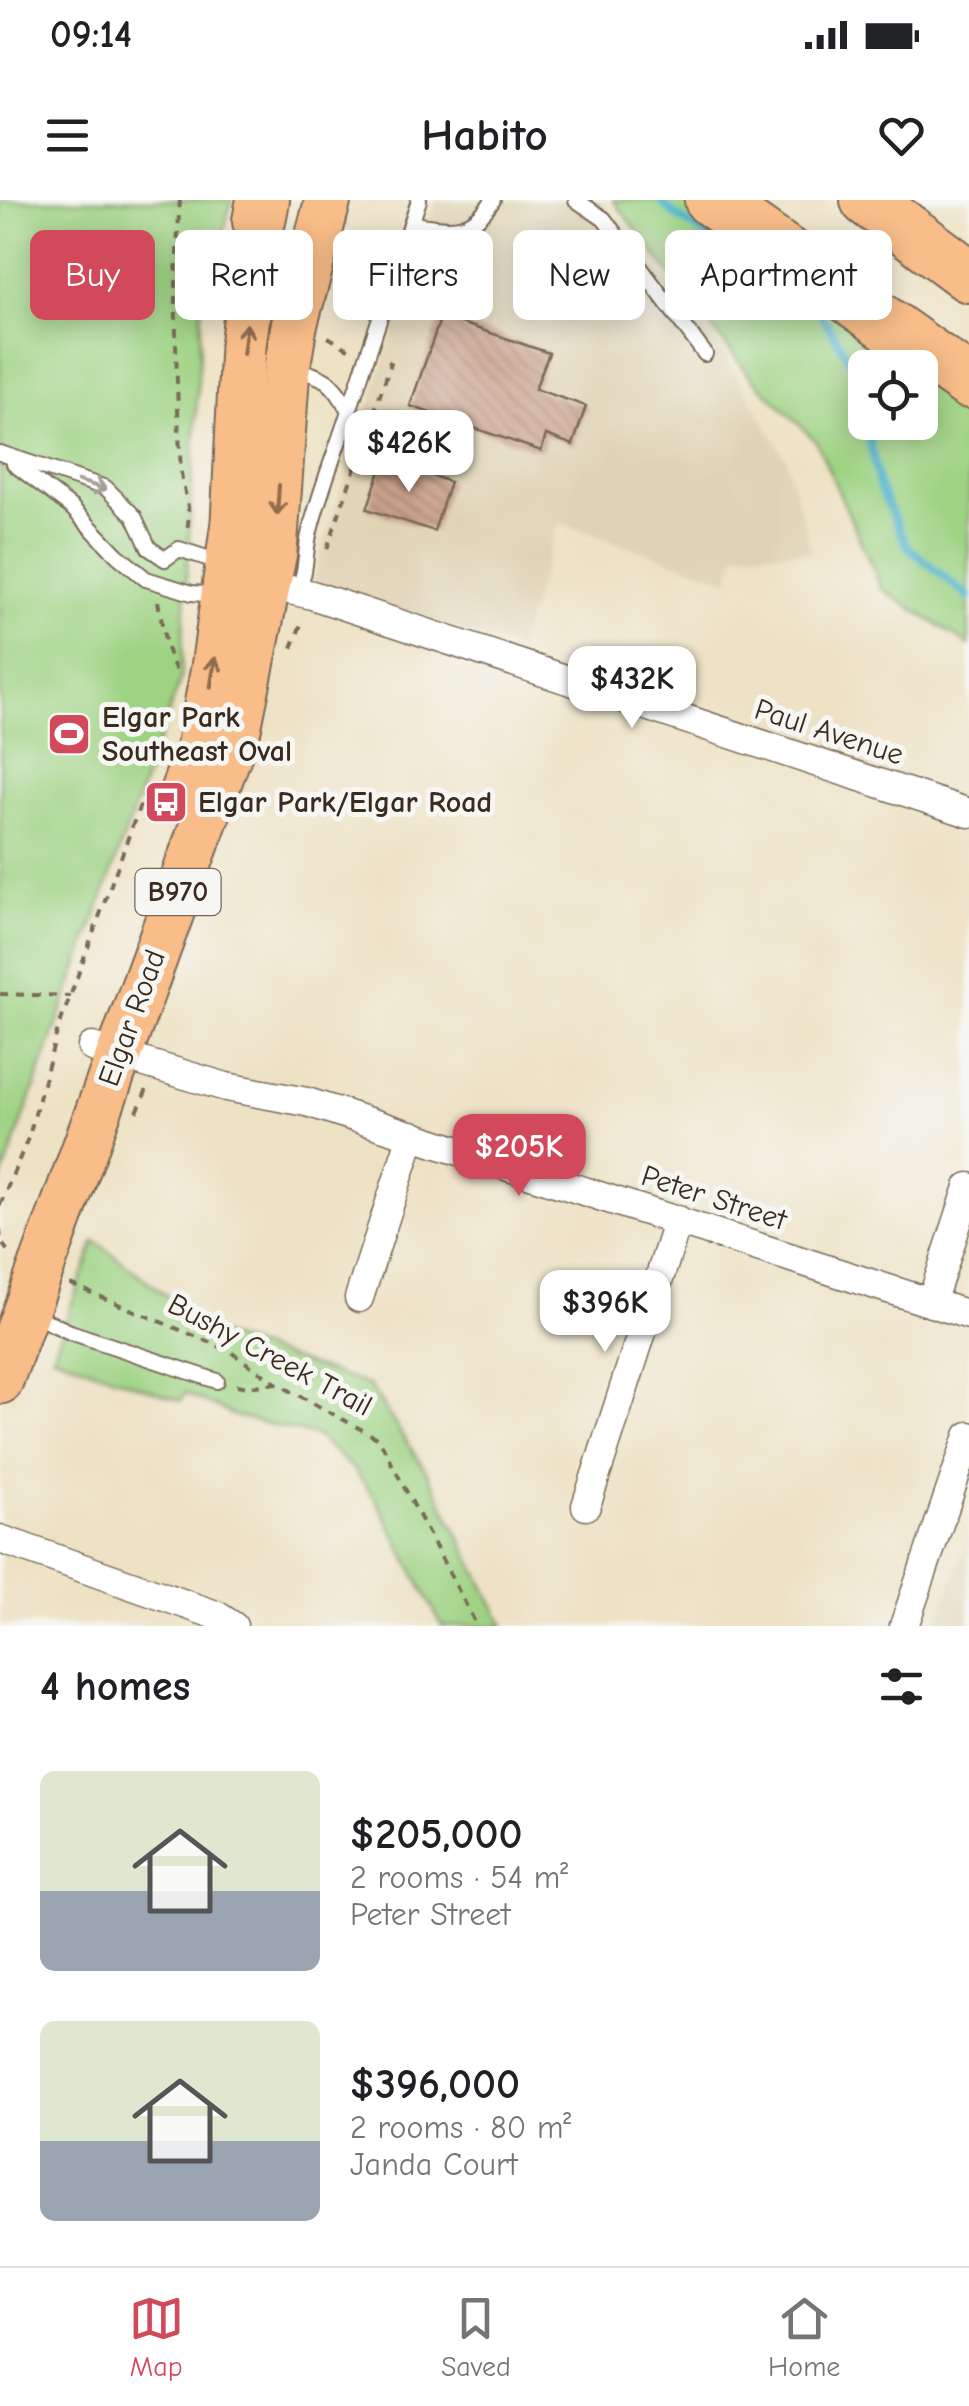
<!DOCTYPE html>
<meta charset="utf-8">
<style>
body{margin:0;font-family:"Comic Neue",sans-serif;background:#f6f6f6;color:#202124;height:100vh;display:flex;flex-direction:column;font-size:38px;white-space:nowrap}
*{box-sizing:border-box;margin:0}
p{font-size:32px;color:#757577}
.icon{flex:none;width:55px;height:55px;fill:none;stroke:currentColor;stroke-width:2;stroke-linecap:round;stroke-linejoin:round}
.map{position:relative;height:1426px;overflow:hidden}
.panel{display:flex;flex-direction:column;background:#fff;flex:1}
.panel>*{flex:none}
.top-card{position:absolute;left:30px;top:30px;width:910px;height:90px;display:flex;gap:20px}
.buttons{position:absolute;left:848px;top:150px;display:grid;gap:20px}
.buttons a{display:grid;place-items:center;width:90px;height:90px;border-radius:15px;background:#fff;box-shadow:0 5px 25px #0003;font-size:50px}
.price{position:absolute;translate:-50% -85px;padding:0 22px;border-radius:20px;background:#fff;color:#222;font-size:32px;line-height:65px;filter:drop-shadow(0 2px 5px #0008)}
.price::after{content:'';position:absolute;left:50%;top:60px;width:30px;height:22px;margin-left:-15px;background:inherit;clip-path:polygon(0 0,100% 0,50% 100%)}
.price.selected{background:#d1495b;color:#fff}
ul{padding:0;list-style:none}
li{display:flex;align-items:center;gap:30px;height:250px;padding:0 40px}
li span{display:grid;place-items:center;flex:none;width:280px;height:200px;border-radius:15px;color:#555}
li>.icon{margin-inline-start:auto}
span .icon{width:120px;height:120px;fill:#fffc;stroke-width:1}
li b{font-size:42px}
h2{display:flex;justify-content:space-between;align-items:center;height:120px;padding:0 40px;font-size:42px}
.chip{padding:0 35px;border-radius:15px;background:#fff;box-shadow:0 5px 25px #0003;font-size:35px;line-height:90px}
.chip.selected{background:#d1495b;color:#fff}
.status{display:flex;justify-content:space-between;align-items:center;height:70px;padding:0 50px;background:#fff;direction:ltr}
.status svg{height:28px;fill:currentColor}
header{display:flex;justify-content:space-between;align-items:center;height:130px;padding:0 40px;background:#fff;font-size:45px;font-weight:600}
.tabs{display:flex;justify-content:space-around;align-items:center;height:140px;border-top:2px solid #e0e0e0;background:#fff;font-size:28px;color:#757577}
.tabs a{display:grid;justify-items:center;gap:5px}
.tabs .selected{color:#d1495b}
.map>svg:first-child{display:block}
.built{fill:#e0d3b4}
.green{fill:#9fd384;stroke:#6d7e51;stroke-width:2.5;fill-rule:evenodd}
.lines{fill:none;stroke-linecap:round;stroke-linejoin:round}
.stream{stroke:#4eb4cd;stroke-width:8}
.building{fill:url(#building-back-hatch)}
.lane-casing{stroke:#7a6a58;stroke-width:18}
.street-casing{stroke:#7a6a58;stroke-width:31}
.primary-casing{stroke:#7a6a58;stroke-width:49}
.highway-casing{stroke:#7a6a58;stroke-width:56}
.path{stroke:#7a6a58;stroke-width:4;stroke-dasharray:8 8;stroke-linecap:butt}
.lane{stroke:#fff;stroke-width:14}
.street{stroke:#fff;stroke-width:28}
.primary{stroke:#f8bd89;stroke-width:45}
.highway{stroke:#f8bd89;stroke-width:52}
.oneway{stroke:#906c4e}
.oneway2{stroke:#a79f9a}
.labels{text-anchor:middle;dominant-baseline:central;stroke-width:10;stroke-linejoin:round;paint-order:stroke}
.shield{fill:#f6f6f2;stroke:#73675e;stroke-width:2.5}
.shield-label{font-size:28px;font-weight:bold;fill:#3b2a1e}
.poi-label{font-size:30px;font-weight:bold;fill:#3b2a1e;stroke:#f6f6f2;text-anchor:start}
.street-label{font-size:30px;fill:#3b2a1e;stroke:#f6f6f2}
</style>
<div class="status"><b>09:14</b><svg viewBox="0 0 49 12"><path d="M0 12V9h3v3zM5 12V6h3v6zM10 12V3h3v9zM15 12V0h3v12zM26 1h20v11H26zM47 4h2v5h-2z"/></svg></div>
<header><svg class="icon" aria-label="menu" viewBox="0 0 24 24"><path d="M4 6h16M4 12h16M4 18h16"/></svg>Habito<svg class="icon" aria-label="heart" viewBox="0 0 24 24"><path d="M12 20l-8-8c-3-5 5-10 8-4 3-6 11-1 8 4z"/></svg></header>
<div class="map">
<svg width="969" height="1426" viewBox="0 0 969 1426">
<defs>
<pattern id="building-back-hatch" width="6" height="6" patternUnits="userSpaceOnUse" patternTransform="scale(2.5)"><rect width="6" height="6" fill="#c89d86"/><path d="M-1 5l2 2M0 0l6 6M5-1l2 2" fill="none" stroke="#a4806d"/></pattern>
</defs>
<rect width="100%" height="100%" fill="#f6f6f2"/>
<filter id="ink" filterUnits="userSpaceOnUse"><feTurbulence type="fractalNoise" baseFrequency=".01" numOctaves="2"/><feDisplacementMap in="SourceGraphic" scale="20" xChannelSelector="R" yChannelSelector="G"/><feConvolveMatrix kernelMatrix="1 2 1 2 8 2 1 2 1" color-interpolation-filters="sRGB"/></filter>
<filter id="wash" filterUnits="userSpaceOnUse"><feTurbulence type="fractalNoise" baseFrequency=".0048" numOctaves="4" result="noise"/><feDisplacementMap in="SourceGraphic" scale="40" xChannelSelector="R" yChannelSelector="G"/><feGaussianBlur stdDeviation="2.25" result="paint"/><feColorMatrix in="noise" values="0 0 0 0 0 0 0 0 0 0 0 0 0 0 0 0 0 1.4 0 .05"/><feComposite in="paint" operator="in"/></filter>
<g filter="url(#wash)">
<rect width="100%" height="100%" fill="#eee2c5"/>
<!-- built -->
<g class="built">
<path d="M437 0H600L720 148 786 259 812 352H737L729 380 559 323 517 449 311 384Z"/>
<path d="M969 1334V1426H936Z"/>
</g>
<!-- green -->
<g class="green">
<path d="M0 0H232L202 110 181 478 0 984Z"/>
<path d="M613 0H711L969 164V445L882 389 816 241 750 176ZM865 168H920V222H865Z"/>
<path d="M95 1041 217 1134 369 1185 429 1276 504 1426H442L377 1301 354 1270 317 1236 235 1216 185 1193 181 1201 53 1155Z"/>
</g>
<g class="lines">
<!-- stream -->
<g class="stream">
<path d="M659 0 676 16 815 105 854 167 865 218"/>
<path d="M866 222 879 286 907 346 969 397"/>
</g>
</g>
<g id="blocks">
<!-- building -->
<g class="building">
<path d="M441 116 549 153 535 189 586 206 573 245 546 235 541 251 410 206Z"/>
<path d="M384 259 450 282 434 331 367 309Z"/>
</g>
</g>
</g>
<g filter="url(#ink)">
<use href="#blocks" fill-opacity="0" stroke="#7a6a58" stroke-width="2.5"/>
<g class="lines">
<!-- lane casing -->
<g class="lane-casing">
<g id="lane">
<path d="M576 0 604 19 705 154"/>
<path d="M411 24C449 28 469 37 493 0"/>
<path d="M293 169C325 176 333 181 349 211 336 251 320 291 310 331 304 353 308 371 297 391"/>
<path d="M349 211 419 0"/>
<path d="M0 253 106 288 134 316 149 348 165 359 179 349 222 363"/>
<path d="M14 264 72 308 117 355 146 379 192 393 217 395"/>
<path d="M29 1113 70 1132 217 1181"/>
</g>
</g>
<!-- street casing -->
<g class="street-casing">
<g id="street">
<path d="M268 385 312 395 969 613"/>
<path d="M92 847 226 887 307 902 969 1115"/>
<path d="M359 1098 412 935"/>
<path d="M931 1103 969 987"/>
<path d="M586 1306 678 1020"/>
<path d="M0 1339 216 1415 233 1426"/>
<path d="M904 1426 969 1236"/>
</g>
</g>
<!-- primary casing -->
<g class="primary-casing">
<g id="primary">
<path d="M181 596 199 548 214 468 234 322 243 146 259 21 266 0"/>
<path d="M0 1181 238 529 274 352 287 168 294 126 328 0"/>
</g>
</g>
<!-- highway casing -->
<g class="highway-casing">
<g id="highway">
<path d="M711 0 969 182"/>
<path d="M867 0 969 76"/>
<path d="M259 21 263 0"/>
</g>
</g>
<!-- path -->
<g class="path">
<path d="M180 0C173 94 176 179 181 273 184 295 193 310 186 333"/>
<path d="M328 137 350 150"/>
<path d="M327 349 391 163 383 160"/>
<path d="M158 401 166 446 177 474"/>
<path d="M292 448 303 419"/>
<path d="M0 794 70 796"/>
<path d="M137 912 147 889"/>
<path d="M0 1005 29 936 57 832 147 586"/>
<path d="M0 1029 1 1042 11 1055"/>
<path d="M70 1084 226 1149 276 1183 379 1239 477 1426"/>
<path d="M237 1185 248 1187 276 1183"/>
</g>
<!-- lane -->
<use href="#lane" class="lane"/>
<!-- street -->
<use href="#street" class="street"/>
<!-- primary -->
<use href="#primary" class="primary"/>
<!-- highway -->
<use href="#highway" class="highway"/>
</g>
<!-- one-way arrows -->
<defs><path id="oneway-shaft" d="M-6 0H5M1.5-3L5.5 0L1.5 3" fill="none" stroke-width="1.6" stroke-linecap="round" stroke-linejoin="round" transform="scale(2.5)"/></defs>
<g class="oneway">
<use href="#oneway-shaft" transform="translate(245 139) rotate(-83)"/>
<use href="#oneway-shaft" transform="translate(278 300) rotate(94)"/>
<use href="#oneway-shaft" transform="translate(213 472) rotate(-81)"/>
</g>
<use class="oneway2" href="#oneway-shaft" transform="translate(92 285) rotate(17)"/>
</g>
<!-- icons -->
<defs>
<g id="stadium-square" transform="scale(2.25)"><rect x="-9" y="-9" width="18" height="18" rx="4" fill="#d1495b" stroke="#f6f6f2"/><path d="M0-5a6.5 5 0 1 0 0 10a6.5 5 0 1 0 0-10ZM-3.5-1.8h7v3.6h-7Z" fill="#fff"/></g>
<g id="bus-square" transform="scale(2.25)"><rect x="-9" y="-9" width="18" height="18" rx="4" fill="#d1495b" stroke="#f6f6f2"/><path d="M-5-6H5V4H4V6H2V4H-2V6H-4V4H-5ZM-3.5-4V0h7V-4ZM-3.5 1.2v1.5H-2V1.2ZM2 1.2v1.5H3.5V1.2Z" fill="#fff"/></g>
</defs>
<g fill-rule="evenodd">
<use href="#stadium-square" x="69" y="534"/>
<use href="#bus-square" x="166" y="602"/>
</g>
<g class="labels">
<!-- shield labels -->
<rect class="shield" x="135.5" y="669" width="85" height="46" rx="8"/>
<g class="shield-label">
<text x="178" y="692">B970</text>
</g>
<!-- poi labels -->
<g class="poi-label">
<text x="102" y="517">Elgar Park<tspan x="102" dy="34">Southeast Oval</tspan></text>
<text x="198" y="602">Elgar Park/Elgar Road</text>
</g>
<!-- street labels -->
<g class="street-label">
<text transform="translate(829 532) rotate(18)">Paul Avenue</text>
<text transform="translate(132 818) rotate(-70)">Elgar Road</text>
<text transform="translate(714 998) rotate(18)">Peter Street</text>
<text transform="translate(270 1155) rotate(28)">Bushy Creek Trail</text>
</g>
</g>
</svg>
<div class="buttons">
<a><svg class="icon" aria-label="locate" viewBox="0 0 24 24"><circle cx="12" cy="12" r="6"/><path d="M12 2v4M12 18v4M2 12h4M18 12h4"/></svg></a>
</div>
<b class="price" style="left:409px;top:295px">$426K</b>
<b class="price" style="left:632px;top:531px">$432K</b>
<b class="price selected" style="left:519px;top:999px">$205K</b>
<b class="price" style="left:605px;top:1155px">$396K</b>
<div class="top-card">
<a class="chip selected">Buy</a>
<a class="chip">Rent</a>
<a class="chip">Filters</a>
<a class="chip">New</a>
<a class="chip">Apartment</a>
</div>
</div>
<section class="panel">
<h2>4 homes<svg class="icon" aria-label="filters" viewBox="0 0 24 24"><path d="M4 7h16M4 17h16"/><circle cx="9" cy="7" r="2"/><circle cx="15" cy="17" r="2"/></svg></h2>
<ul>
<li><span style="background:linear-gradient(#dfe7d0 60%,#9aa5b1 0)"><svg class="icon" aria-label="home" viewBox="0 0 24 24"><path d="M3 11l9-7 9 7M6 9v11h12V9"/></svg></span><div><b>$205,000</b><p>2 rooms · 54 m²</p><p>Peter Street</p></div></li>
<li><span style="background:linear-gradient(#dfe7d0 60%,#9aa5b1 0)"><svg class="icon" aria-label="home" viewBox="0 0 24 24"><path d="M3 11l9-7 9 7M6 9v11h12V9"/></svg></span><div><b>$396,000</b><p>2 rooms · 80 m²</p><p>Janda Court</p></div></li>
</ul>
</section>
<nav class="tabs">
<a class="selected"><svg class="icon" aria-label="map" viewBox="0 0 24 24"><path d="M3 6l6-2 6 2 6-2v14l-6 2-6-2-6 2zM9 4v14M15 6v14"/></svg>Map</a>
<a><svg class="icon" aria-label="saved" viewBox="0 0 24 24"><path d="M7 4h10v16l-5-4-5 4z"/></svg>Saved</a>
<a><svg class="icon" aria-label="home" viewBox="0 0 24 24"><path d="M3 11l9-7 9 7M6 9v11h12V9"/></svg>Home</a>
</nav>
